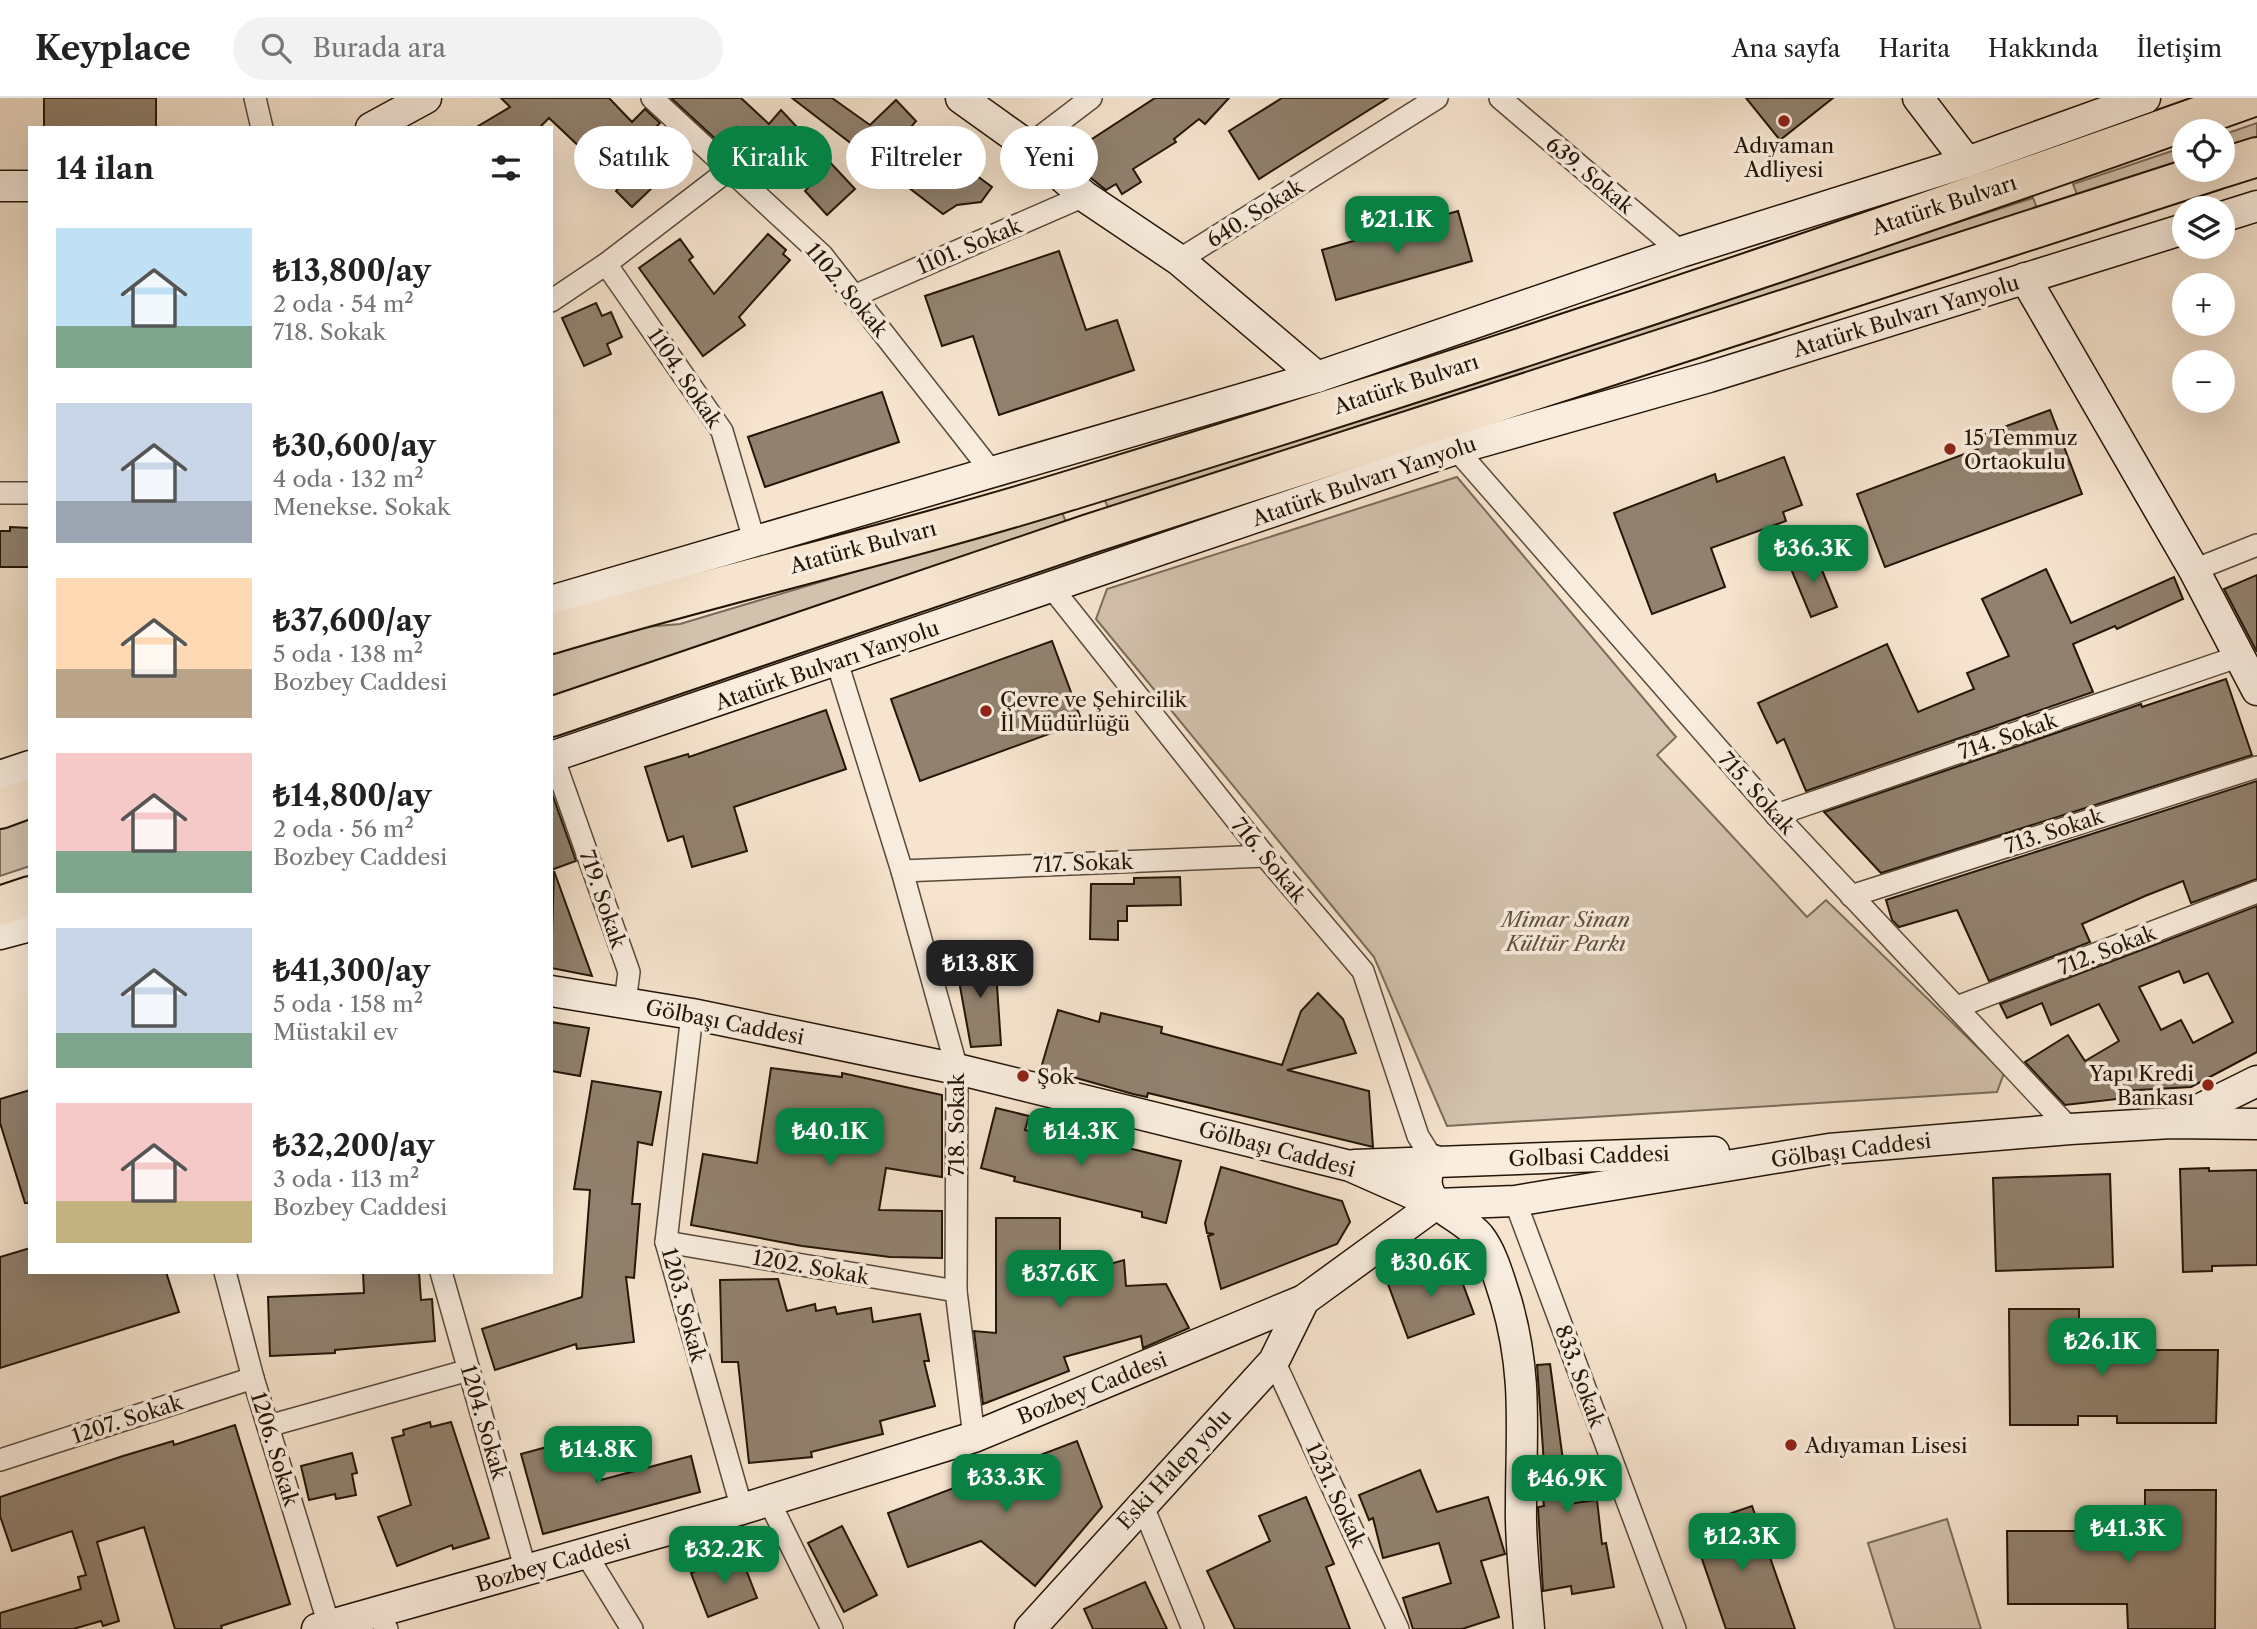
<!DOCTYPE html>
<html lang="tr">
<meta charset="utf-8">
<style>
body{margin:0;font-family:"Libre Caslon Text",serif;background:#f2f2f2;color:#222;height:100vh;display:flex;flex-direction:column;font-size:26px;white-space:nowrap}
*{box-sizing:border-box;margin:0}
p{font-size:23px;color:#767676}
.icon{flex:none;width:38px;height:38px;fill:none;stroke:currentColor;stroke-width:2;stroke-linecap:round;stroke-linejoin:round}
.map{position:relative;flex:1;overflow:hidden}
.sheet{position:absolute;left:28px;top:28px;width:525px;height:1148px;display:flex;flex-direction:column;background:#fff;border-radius:0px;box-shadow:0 7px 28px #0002}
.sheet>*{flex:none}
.guide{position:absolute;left:574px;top:28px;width:665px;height:63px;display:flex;gap:14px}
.tools{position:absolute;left:2172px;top:21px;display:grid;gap:14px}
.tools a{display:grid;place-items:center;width:63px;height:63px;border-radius:50%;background:#fff;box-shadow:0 7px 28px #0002;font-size:35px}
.price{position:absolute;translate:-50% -60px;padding:0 16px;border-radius:14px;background:#0b8043;color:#fff;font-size:23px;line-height:46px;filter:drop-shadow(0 2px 4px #0008)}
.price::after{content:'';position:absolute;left:50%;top:42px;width:21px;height:16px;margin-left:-10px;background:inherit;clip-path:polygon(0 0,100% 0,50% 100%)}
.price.active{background:#222;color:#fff}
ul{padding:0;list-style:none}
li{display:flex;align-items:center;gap:21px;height:175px;padding:0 28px}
li span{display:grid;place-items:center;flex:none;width:196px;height:140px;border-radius:0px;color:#555}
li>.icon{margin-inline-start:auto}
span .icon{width:84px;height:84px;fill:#fffc;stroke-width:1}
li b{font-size:30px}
h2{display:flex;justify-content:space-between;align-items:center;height:84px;padding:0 28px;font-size:30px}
.chip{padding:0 24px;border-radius:32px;background:#fff;box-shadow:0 7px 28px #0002;font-size:24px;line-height:63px}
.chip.active{background:#0b8043;color:#fff}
header{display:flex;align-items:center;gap:42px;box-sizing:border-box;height:98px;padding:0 35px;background:#fff;border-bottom:2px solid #e0e0e0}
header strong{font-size:33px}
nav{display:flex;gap:38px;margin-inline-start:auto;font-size:24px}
.search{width:490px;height:63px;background:#f2f2f2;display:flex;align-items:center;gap:18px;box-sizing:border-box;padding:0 24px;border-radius:38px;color:#767676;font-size:26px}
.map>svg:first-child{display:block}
.green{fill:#d2c1ac;stroke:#7b6b5a;stroke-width:2}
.building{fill:#91816e;stroke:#241507;stroke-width:2;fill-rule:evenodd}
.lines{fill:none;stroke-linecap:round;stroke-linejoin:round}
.street-casing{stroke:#584939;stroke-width:24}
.secondary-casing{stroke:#241507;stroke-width:33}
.highway-casing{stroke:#241507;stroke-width:42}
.street{stroke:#f9eddf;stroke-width:21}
.secondary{stroke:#f9eddf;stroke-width:30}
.highway{stroke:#f6e4ce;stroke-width:38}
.poi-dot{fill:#8f2418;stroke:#f9eddf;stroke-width:2.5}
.labels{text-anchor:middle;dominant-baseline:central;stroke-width:7;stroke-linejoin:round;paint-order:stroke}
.poi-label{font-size:21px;fill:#241507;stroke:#f9eddf;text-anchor:start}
.street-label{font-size:21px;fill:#241507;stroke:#f9eddf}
.park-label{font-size:21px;font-style:italic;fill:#615141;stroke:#f9eddf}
</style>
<header>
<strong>Keyplace</strong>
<div class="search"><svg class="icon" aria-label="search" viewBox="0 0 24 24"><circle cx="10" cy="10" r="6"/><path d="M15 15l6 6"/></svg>Burada ara</div>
<nav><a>Ana sayfa</a><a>Harita</a><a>Hakkında</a><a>İletişim</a></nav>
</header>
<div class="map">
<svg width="2257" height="1531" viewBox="0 0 2257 1531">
<rect width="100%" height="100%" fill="#f6e4ce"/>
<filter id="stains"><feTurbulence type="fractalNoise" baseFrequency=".00286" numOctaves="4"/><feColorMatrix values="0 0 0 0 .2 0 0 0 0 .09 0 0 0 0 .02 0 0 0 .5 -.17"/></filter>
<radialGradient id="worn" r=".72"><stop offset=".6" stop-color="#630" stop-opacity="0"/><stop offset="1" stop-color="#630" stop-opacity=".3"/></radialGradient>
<!-- green -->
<g class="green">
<path d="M2257 25V49L2223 60 2222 37Z"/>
<path d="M2184 49V72L2080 104 2073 86Z"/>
<path d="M2033 100 2039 115 1109 412 1103 398Z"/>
<path d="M1457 379 1676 639 1657 657 1807 819 1826 802 2004 975 1997 994 1447 1028 1374 859 1096 521 1107 491Z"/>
<path d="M1061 412 1066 424 692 559 640 568 551 599V556L644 529 680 526Z"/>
<path d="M30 719V768L0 778V729Z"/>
<path d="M1947 1421 1981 1531H1895L1868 1445Z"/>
</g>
<!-- building -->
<g class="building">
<rect x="44" y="0" width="112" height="30"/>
<path d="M501 0H609L632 24 645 11 660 25 650 35 678 65 632 109 616 93 621 88 549 20 539 30H475L510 9Z"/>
<path d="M671 0H741L769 26 781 12 855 91 827 117 805 93 817 80 811 73 796 84 737 29 721 46Z"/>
<path d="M792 0H832L870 27 896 2 916 23 911 29 992 89 981 104 957 107 943 116Z"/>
<path d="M1155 0H1229L1205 26 1199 21 1174 41 1176 44 1133 71 1141 84 1122 96 1116 86 1106 92 1086 76 1072 54Z"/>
<path d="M1282 0H1388L1259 81 1229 33Z"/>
<path d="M1746 0H1833L1780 42Z"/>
<path d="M1458 113 1472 163 1336 202 1322 152Z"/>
<path d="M768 136 786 152 783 156 790 162 739 219 745 227 703 258 639 170 680 141 693 159 689 162 714 196Z"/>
<path d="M1059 153 1086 232 1117 222 1134 272 999 317 973 238 942 248 925 198Z"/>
<path d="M596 205 602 218 611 214 622 239 607 246 611 256 584 268 562 220Z"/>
<path d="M882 294 899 344 765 389 748 339Z"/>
<path d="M2050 312 2082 396 1885 469 1857 396 1978 351 1974 340Z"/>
<path d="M1784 359 1802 407 1783 414 1786 423 1711 450 1725 489 1652 516 1614 415 1715 376 1717 384Z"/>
<path d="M10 429 30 430V469H0V433H10Z"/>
<path d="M1815 455 1837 509 1811 519 1789 466Z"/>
<path d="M2046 471 2071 525 2174 479 2183 501 2117 531 2115 528 2073 546 2093 594 1806 693 1784 641 1777 645 1758 605 1887 546 1918 614 1974 591 1967 575 2009 558 1982 501Z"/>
<path d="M2257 477V554L2224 491Z"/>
<path d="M1052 543 1082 624 920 683 891 601Z"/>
<path d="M2226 581 2252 657 1881 775 1824 714 2141 606 2142 609Z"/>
<path d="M826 612 846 671 734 709 747 753 692 769 683 738 668 743 645 669 688 656 689 659Z"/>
<path d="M2257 683V781L2191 805 2183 783 2145 798 2082 826 2090 844 1989 883 1957 812 1899 829 1892 822 1886 802Z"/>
<path d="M551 693 576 763 551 772Z"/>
<path d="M554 773 592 878 551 870Z"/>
<path d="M1180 779 1181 807 1127 808V823H1118V842L1090 841 1091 786H1134V780Z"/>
<path d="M2257 808V954L2191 989 2122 993 2126 1000 2065 1007 2025 964 2068 937 2085 963 2119 943 2099 906 2051 927 2042 905 2007 920 2000 906ZM2179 873 2184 885 2208 875 2233 924 2193 945 2181 922 2161 932 2139 889Z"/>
<path d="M995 858 1001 947 971 949 955 861Z"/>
<path d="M1318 895 1343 921 1356 955 1287 972 1369 993 1373 1049 1148 995 1147 999 1133 996 1041 970 1058 912 1099 924 1101 915 1162 929 1161 935 1282 967 1301 913Z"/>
<path d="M551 924 589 930 580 978 551 973Z"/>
<path d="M771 970 842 979V975L942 997V1079L886 1070 879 1112 942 1113V1160L890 1159 802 1148 691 1127 703 1056 757 1065Z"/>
<path d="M592 983 661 994 652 1047 638 1044 632 1106H640L634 1180 626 1179 634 1244 577 1251 576 1246 495 1272 482 1231 582 1199 590 1092 574 1091Z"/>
<path d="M30 992V1105H25L0 1025V1001Z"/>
<path d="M996 1010 1029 1018 1025 1032 1115 1053 1116 1047 1181 1063 1166 1125 1142 1119V1114L1014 1083 1015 1079 981 1070Z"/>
<path d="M1221 1069 1342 1103 1350 1124 1337 1146 1221 1191 1208 1138 1214 1136 1207 1135 1205 1125Z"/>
<path d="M2209 1070V1073L2257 1072V1167L2212 1168V1173L2183 1174 2180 1071Z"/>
<path d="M2110 1076 2113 1169 1996 1173 1993 1080Z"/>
<path d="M996 1120H1060V1180L1124 1162 1126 1188 1166 1186 1189 1230 1143 1250 1141 1238 1064 1259 1069 1273 983 1306 974 1233 996 1235Z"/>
<path d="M30 1150V1174H166L179 1214 0 1270V1159Z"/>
<path d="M1454 1162 1474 1216 1408 1240 1388 1186Z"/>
<path d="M363 1174H419L421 1202 432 1201 435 1243 335 1252V1255L270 1258 268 1199 364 1195Z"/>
<path d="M778 1181 787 1213 815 1206 816 1213 835 1209 837 1216 871 1210 873 1224 920 1216 929 1263H924L935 1308 880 1323 883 1336 811 1354 812 1359 749 1365 738 1264H722L720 1182Z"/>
<path d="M2009 1211H2079V1260H2122V1252H2218L2216 1325H2117V1318H2078V1327H2010Z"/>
<path d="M1550 1266 1567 1392 1573 1391 1574 1405 1597 1402 1602 1446 1606 1445 1614 1489 1572 1496 1571 1488 1543 1493 1538 1409 1544 1408 1542 1394H1546L1537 1267Z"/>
<path d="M430 1324 431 1329 451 1324 489 1440 453 1451 452 1447 397 1468 378 1419 411 1407 392 1340 404 1337 403 1332Z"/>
<path d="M235 1327 290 1506 221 1528 222 1531H175L144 1429 97 1444 119 1523 103 1528 101 1523 73 1531H0V1515L81 1491 78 1479 86 1477 72 1433 12 1453 0 1418V1399L123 1358 173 1343 174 1347Z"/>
<path d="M584 1339 597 1383 691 1358 700 1394 543 1436 521 1356Z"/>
<path d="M1077 1343 1102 1409 1035 1488 981 1443 908 1469 888 1415Z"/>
<path d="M352 1355 357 1375 352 1376 356 1397 336 1401 335 1396 309 1402 301 1368Z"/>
<path d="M1420 1372 1437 1414 1488 1399 1505 1456 1481 1463 1499 1519 1462 1531H1413L1403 1500 1451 1485 1439 1445 1383 1460 1373 1420 1369 1422 1359 1397Z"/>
<path d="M2145 1392H2216L2215 1531H2128L2127 1506H2008L2007 1433H2103V1441H2145Z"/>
<path d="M1306 1399 1334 1466 1326 1469 1350 1531H1235L1207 1473 1270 1443 1259 1418Z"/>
<path d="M1752 1408 1795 1531H1726L1691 1429Z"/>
<path d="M842 1428 877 1497 844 1514 808 1445Z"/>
<path d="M740 1456 757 1500 708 1519 691 1475Z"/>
<path d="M1145 1484 1167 1531H1093L1084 1511Z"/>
</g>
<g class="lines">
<!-- street casing -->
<g class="street-casing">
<g id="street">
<path d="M255 0 262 30"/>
<path d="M652 0 822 157 992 374"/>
<path d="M1500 0 1681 154"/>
<path d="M1028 48 1091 0"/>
<path d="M1179 162 1437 0"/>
<path d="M606 166 722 333 755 445"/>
<path d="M854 198 1084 98"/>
<path d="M551 203 606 166 730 71"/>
<path d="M1456 351 1776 717 2070 1031"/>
<path d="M0 395H30"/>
<path d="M2194 472 2257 447"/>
<path d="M1052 490 1265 758 1363 873 1418 1038 1433 1062"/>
<path d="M837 564 902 773 957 971 956 1193 974 1339"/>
<path d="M553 659 629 874 625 904"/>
<path d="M1776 717 2240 558"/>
<path d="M902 773 1265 758"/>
<path d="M1851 798 2257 669"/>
<path d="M1957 909 2257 794"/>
<path d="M692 916 666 1144 742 1411"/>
<path d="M1515 1103 1675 1531"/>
<path d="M666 1144 956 1193"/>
<path d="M225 1174 253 1280 329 1527"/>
<path d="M441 1174 526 1473"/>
<path d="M1274 1263 1398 1531"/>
<path d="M268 1328 469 1272"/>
<path d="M0 1362 253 1280"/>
<path d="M769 1403 832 1531"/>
<path d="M1142 1406 1193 1531"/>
<path d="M586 1456 632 1531"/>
<path d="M375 1513 387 1531"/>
</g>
</g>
<!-- secondary casing -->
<g class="secondary-casing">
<g id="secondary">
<path d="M961 0 1028 48 1084 98 1179 162 1317 279"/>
<path d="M1918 0 1967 64"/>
<path d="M371 30 426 0"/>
<path d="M0 88H30"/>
<path d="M2222 119 2257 108"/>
<path d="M2025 180 2194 472 2257 592"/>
<path d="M551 503 1317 279 1681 154 1967 64 2145 0"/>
<path d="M551 659 1456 351 1709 279 2184 131"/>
<path d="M0 678 30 668"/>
<path d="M0 836 30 828"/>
<path d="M551 893 692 916 957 971 1350 1068 1436 1106 1515 1103 1829 1051 2070 1031 2171 1025 2257 1026"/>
<path d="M2176 1023 2257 983"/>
<path d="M1433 1062C1409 1106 1458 1113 1479 1138 1493 1156 1499 1181 1506 1202 1528 1277 1521 1333 1521 1408 1520 1449 1526 1490 1529 1531"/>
<path d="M1354 1067 1714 1054"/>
<path d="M317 1531 742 1411 974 1339 1304 1202 1436 1106"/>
<path d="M1030 1531 1274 1263 1304 1202"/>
</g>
</g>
<!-- highway casing -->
<g class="highway-casing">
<g id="highway">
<path d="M2222 70 2257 59"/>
<path d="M551 536C726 484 904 444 1078 390 1471 270 1862 139 2250 0"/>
<path d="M551 619 1089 436 2216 72"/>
<path d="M0 711 30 700"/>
<path d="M0 808 30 798"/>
</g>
</g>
<!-- street -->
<use href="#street" class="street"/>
<!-- secondary -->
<use href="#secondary" class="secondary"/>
<!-- highway -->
<use href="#highway" class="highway"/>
</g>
<!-- markers -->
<g class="poi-dot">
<circle cx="1784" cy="23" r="7"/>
<circle cx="1950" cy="351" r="7"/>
<circle cx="986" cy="613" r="7"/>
<circle cx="1023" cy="978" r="7"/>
<circle cx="2208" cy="987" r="7"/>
<circle cx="1791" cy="1347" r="7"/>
</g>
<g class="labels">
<!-- poi labels -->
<g class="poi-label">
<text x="1784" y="47" text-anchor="middle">Adıyaman<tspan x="1784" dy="24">Adliyesi</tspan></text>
<text x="1964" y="339">15 Temmuz<tspan x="1964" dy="24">Ortaokulu</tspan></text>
<text x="1000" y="601">Çevre ve Şehircilik<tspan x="1000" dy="24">İl Müdürlüğü</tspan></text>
<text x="2194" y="975" text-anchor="end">Yapı Kredi<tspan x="2194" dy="24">Bankası</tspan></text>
<text x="1037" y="978">Şok</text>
<text x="1805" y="1347">Adıyaman Lisesi</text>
</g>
<!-- street labels -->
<g class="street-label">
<text transform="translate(1590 77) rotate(40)">639. Sokak</text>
<text transform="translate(1944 107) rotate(-18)">Atatürk Bulvarı</text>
<text transform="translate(1255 115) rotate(-32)">640. Sokak</text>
<text transform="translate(969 148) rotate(-23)">1101. Sokak</text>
<text transform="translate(847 192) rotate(50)">1102. Sokak</text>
<text transform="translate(1906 218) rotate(-17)">Atatürk Bulvarı Yanyolu</text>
<text transform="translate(685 280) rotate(56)">1104. Sokak</text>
<text transform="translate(1406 286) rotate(-18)">Atatürk Bulvarı</text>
<text transform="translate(1364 383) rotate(-19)">Atatürk Bulvarı Yanyolu</text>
<text transform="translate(863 449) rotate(-15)">Atatürk Bulvarı</text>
<text transform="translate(827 567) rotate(-19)">Atatürk Bulvarı Yanyolu</text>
<text transform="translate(2008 638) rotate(-19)">714. Sokak</text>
<text transform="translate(1757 695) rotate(48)">715. Sokak</text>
<text transform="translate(2054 733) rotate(-18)">713. Sokak</text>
<text transform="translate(1269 762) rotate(50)">716. Sokak</text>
<text transform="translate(1083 765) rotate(-2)">717. Sokak</text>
<text transform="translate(603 801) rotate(71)">719. Sokak</text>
<text transform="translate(2107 852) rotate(-21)">712. Sokak</text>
<text transform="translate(725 924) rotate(11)">Gölbaşı Caddesi</text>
<text transform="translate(956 1027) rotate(-90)">718. Sokak</text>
<text transform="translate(1277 1051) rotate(15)">Gölbaşı Caddesi</text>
<text transform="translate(1851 1052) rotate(-7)">Gölbaşı Caddesi</text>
<text transform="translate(1589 1058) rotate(-2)">Golbasi Caddesi</text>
<text transform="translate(811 1169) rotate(10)">1202. Sokak</text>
<text transform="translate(684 1207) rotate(75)">1203. Sokak</text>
<text transform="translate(1580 1278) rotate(70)">833. Sokak</text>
<text transform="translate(1092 1290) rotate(-22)">Bozbey Caddesi</text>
<text transform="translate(127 1321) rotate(-18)">1207. Sokak</text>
<text transform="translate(484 1324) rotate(74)">1204. Sokak</text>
<text transform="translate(275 1351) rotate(73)">1206. Sokak</text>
<text transform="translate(1174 1371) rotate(-47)">Eski Halep yolu</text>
<text transform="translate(1336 1397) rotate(65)">1231. Sokak</text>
<text transform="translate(553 1465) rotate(-16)">Bozbey Caddesi</text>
</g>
<!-- park labels -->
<g class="park-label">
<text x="1566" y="821">Mimar Sinan<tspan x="1566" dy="24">Kültür Parkı</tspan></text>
</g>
</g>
<rect width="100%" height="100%" filter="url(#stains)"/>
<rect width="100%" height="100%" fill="url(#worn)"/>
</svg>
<div class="tools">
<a><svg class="icon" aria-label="locate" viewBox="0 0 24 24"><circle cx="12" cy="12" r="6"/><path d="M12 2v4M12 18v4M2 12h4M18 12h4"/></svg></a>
<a><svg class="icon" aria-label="layers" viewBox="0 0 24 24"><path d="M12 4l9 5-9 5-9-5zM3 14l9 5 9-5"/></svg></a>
<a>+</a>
<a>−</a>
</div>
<b class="price" style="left:1397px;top:158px">₺21.1K</b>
<b class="price" style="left:1813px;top:487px">₺36.3K</b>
<b class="price active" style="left:980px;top:902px">₺13.8K</b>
<b class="price" style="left:830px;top:1070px">₺40.1K</b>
<b class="price" style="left:1081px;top:1070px">₺14.3K</b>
<b class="price" style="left:1431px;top:1201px">₺30.6K</b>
<b class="price" style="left:1060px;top:1212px">₺37.6K</b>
<b class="price" style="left:2102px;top:1280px">₺26.1K</b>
<b class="price" style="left:598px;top:1388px">₺14.8K</b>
<b class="price" style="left:1006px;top:1416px">₺33.3K</b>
<b class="price" style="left:1567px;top:1417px">₺46.9K</b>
<b class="price" style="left:2128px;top:1467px">₺41.3K</b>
<b class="price" style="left:1742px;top:1475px">₺12.3K</b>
<b class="price" style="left:724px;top:1488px">₺32.2K</b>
<div class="guide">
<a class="chip">Satılık</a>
<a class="chip active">Kiralık</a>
<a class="chip">Filtreler</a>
<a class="chip">Yeni</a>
</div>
<section class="sheet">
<h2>14 ilan<svg class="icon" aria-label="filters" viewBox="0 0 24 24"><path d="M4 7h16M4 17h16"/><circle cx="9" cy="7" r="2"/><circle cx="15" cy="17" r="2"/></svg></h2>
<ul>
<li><span style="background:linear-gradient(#bfe0f5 70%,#7fa58c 0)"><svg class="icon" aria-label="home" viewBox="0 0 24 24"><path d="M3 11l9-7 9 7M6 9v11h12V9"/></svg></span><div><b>₺13,800/ay</b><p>2 oda · 54 m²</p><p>718. Sokak</p></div></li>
<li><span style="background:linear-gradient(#c9d6e8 70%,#9aa5b1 0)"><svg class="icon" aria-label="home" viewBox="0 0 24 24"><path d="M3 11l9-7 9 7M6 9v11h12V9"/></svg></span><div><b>₺30,600/ay</b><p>4 oda · 132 m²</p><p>Menekse. Sokak</p></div></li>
<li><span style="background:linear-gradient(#ffd9b3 65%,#b9a48a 0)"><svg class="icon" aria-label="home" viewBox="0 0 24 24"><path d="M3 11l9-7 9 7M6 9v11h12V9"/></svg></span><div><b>₺37,600/ay</b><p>5 oda · 138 m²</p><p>Bozbey Caddesi</p></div></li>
<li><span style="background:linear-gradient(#f6c9c9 70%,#7fa58c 0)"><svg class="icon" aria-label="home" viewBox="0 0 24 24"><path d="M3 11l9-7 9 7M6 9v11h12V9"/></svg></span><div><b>₺14,800/ay</b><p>2 oda · 56 m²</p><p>Bozbey Caddesi</p></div></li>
<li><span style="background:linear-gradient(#c9d6e8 75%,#7fa58c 0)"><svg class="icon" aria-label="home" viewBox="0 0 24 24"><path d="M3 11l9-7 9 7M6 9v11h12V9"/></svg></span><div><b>₺41,300/ay</b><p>5 oda · 158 m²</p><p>Müstakil ev</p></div></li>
<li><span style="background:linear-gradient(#f6c9c9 70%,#c2b280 0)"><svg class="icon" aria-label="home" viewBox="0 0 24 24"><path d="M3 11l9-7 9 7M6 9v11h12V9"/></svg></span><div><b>₺32,200/ay</b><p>3 oda · 113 m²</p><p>Bozbey Caddesi</p></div></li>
</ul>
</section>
</div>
